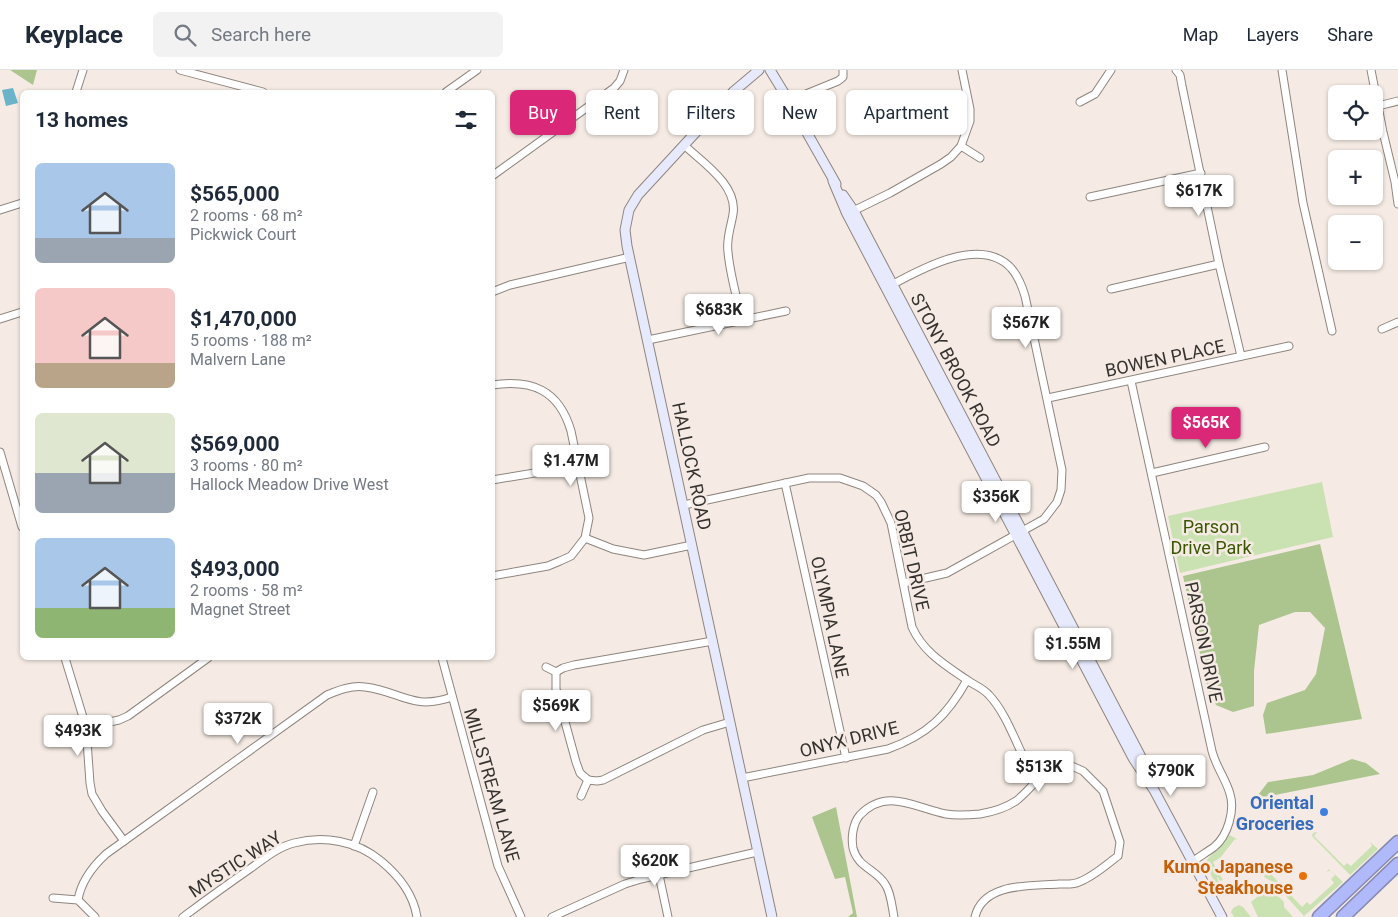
<!DOCTYPE html>
<meta charset="utf-8">
<style>
body{margin:0;font-family:Roboto,sans-serif;background:#f2f2f3;color:#1f2937;height:100vh;display:flex;flex-direction:column;font-size:19px;white-space:nowrap}
*{box-sizing:border-box;margin:0}
p{font-size:16px;color:#747a83}
.icon{flex:none;width:28px;height:28px;fill:none;stroke:currentColor;stroke-width:2;stroke-linecap:round;stroke-linejoin:round}
.map{position:relative;flex:1;overflow:hidden}
.panel{position:absolute;left:20px;top:20px;width:475px;height:570px;display:flex;flex-direction:column;background:#fff;border-radius:8px;box-shadow:0 1px 4px #0004}
.panel>*{flex:none}
.hud{position:absolute;left:510px;top:20px;width:475px;height:45px;display:flex;gap:10px}
.controls{position:absolute;left:1328px;top:15px;display:grid;gap:10px}
.controls a{display:grid;place-items:center;width:55px;height:55px;border-radius:8px;background:#fff;box-shadow:0 1px 4px #0004;font-size:25px}
.price{position:absolute;translate:-50% -42px;padding:0 11px;border-radius:5px;background:#fff;color:#222;font-size:16px;line-height:32px;filter:drop-shadow(0 1px 2px #0008)}
.price::after{content:'';position:absolute;left:50%;top:30px;width:15px;height:11px;margin-left:-8px;background:inherit;clip-path:polygon(0 0,100% 0,50% 100%)}
.price.on{background:#db2777;color:#fff}
ul{padding:0;list-style:none}
li{display:flex;align-items:center;gap:15px;height:125px;padding:0 15px}
li span{display:grid;place-items:center;flex:none;width:140px;height:100px;border-radius:8px;color:#555}
li>.icon{margin-inline-start:auto}
span .icon{width:60px;height:60px;fill:#fffc;stroke-width:1}
li b{font-size:21px}
h2{display:flex;justify-content:space-between;align-items:center;height:60px;padding:0 15px;font-size:21px}
.chip{padding:0 18px;border-radius:8px;background:#fff;box-shadow:0 1px 4px #0004;font-size:18px;line-height:45px}
.chip.on{background:#db2777;color:#fff}
header{display:flex;align-items:center;gap:30px;box-sizing:border-box;height:70px;padding:0 25px;background:#fff;border-bottom:1px solid #e0e1e3}
header strong{font-size:24px}
nav{display:flex;gap:28px;margin-inline-start:auto;font-size:18px}
.search{width:350px;height:45px;background:#f2f2f3;display:flex;align-items:center;gap:12px;box-sizing:border-box;padding:0 18px;border-radius:8px;color:#747a83;font-size:19px}
.map>svg:first-child{display:block}
.green{fill:#cae1b2}
.forest{fill:#acc58f}
.water{fill:#6ab3c8}
.lines{fill:none;stroke-linecap:round;stroke-linejoin:round}
.street-casing{stroke:#8e857f;stroke-width:9}
.secondary-casing{stroke:#8e857f;stroke-width:11}
.highway-casing{stroke:#858ab2;stroke-width:15}
.street{stroke:#fff;stroke-width:7}
.secondary{stroke:#e7eafd;stroke-width:9}
.highway{stroke:#b0b9f9;stroke-width:12}
.shop-dot{fill:#3f7fe0;stroke:#f5ebe4;stroke-width:2}
.food-dot{fill:#e8710a;stroke:#f5ebe4;stroke-width:2}
.labels{text-anchor:middle;dominant-baseline:central;stroke-width:5;stroke-linejoin:round;paint-order:stroke}
.street-label{font-size:18px;fill:#36322f;stroke:#f5ebe4}
.park-label{font-size:18px;fill:#395600;stroke:#f5ebe4}
.shop-label{font-size:18px;font-weight:bold;fill:#366cbe;stroke:#f5ebe4;text-anchor:end}
.food-label{font-size:18px;font-weight:bold;fill:#c56008;stroke:#f5ebe4;text-anchor:end}
</style>
<header>
<strong>Keyplace</strong>
<div class="search"><svg class="icon" aria-label="search" viewBox="0 0 24 24"><circle cx="10" cy="10" r="6"/><path d="M15 15l6 6"/></svg>Search here</div>
<nav><a>Map</a><a>Layers</a><a>Share</a></nav>
</header>
<div class="map">
<svg width="1398" height="847" viewBox="0 0 1398 847">
<rect width="100%" height="100%" fill="#f5ebe4"/>
<!-- green -->
<g class="green">
<path d="M1322 412 1333 467 1180 503 1168 446Z"/>
<path d="M1316 762H1317L1314 766 1344 796 1347 793 1351 796 1372 776 1370 772 1378 779 1350 805 1312 766 1313 763Z"/>
<path d="M1230 765 1238 770 1235 769 1220 788 1213 792 1218 803 1227 799 1231 793 1232 797 1258 802V804L1240 799 1232 802V800L1220 805 1223 810 1220 811 1218 807H1217L1219 813H1215L1205 792Z"/>
<path d="M1268 795 1271 798 1268 801 1302 837 1307 832 1310 835 1334 813 1331 809 1335 805 1330 800 1326 803 1329 799 1343 812 1304 846 1273 812 1264 807 1265 798Z"/>
<path d="M1268 818H1270L1284 832V837L1293 847H1258L1251 832Z"/>
<path d="M1239 835 1243 837 1251 847H1234L1231 842 1233 838Z"/>
</g>
<!-- forest -->
<g class="forest">
<path d="M10 0H37L33 15Z"/>
<path d="M1320 474 1362 649 1266 664 1263 645 1267 633 1305 620 1316 604 1325 558 1310 542H1295L1259 555 1254 601V636L1233 642 1216 635 1207 616 1183 506Z"/>
<path d="M1352 689 1366 693 1380 704 1255 729 1268 712 1313 705Z"/>
<path d="M836 737 857 847H848L853 843 845 807 835 809 812 747Z"/>
</g>
<!-- water -->
<path class="water" d="M13 18 18 33 6 36 2 20Z"/>
<g class="lines">
<!-- street casing -->
<g class="street-casing">
<g id="street">
<path d="M180 0 263 22"/>
<path d="M1176 0 1180 5 1182 16 1219 194 1241 286"/>
<path d="M1282 0 1303 133 1332 261"/>
<path d="M1371 0 1383 62 1395 112 1398 134"/>
<path d="M76 22 83 0"/>
<path d="M446 22 477 0"/>
<path d="M789 31 838 11 843 7V0"/>
<path d="M1080 32 1095 24 1111 0"/>
<path d="M1378 36 1398 31"/>
<path d="M684 75C702 92 738 115 733 144 731 157 726 169 728 182 730 205 737 228 742 250"/>
<path d="M961 76 980 88"/>
<path d="M492 106 614 18 620 11 624 0"/>
<path d="M1090 127 1201 103"/>
<path d="M0 140 22 133"/>
<path d="M851 142 890 123 941 94 951 87 961 76 970 51V39L962 0"/>
<path d="M888 217C919 200 980 165 1011 198 1018 206 1022 216 1025 226L1062 400 1061 420 1057 432 1044 449 947 503 904 513"/>
<path d="M1111 219 1219 194"/>
<path d="M492 222 510 215 630 187"/>
<path d="M0 249 22 242"/>
<path d="M1382 259 1398 252"/>
<path d="M648 270 786 241"/>
<path d="M1131 311 1212 681C1216 697 1226 709 1230 724 1235 740 1228 766 1214 777 1207 782 1199 787 1192 792"/>
<path d="M492 315C532 309 559 320 571 361L589 448 585 468 571 486 560 491 548 496 492 506"/>
<path d="M1048 328 1289 276"/>
<path d="M0 382 22 457"/>
<path d="M1152 403 1265 377"/>
<path d="M492 410 577 396"/>
<path d="M785 413 846 688"/>
<path d="M684 435 809 408H840L863 416 876 425 881 432 891 453 912 557C923 582 945 595 967 610 974 615 983 618 989 625 1005 642 1014 668 1024 688"/>
<path d="M585 468 613 479 644 485 692 475"/>
<path d="M65 588 86 657 90 713 92 724 102 741 124 771"/>
<path d="M442 588 498 796 521 847"/>
<path d="M546 597 556 602"/>
<path d="M556 602 563 598 574 595 713 571"/>
<path d="M556 602V619L576 692 580 703 588 710"/>
<path d="M86 657 119 650 128 646 208 588"/>
<path d="M742 708 888 679C927 665 947 646 967 610"/>
<path d="M588 710 597 711 603 710 703 660 730 652"/>
<path d="M581 726 588 710"/>
<path d="M354 776 373 722"/>
<path d="M659 805 668 847"/>
<path d="M53 828 78 830 95 847"/>
<path d="M78 830C81 811 92 797 106 784L327 625C339 620 352 615 365 617 400 621 412 641 452 627"/>
<path d="M183 847C206 830 228 814 251 798 265 788 278 777 294 773 324 765 357 771 381 791 399 806 413 823 417 847"/>
<path d="M552 847 625 814 641 809 757 782"/>
<path d="M894 847C892 837 891 822 885 814 876 799 858 798 853 778 851 767 853 753 860 745 887 717 915 738 946 744 957 746 969 745 980 744 992 742 1007 737 1016 731 1029 721 1039 706 1052 696L1059 693 1067 694 1083 701 1103 721 1120 772 1118 786C1106 795 1093 807 1079 812 1073 815 1065 814 1059 814 1032 816 983 812 975 847"/>
</g>
</g>
<!-- secondary casing -->
<g class="secondary-casing">
<g id="secondary">
<path d="M759 0 733 22 638 125 629 140 625 160 627 176 772 847"/>
<path d="M770 0 789 31 836 114"/>
<path d="M833 111 847 144 1133 688 1154 720 1222 847"/>
<path d="M843 125 854 141 1140 685 1147 704"/>
</g>
</g>
<!-- highway casing -->
<g class="highway-casing">
<g id="highway">
<path d="M1319 847 1398 772"/>
<path d="M1343 847 1398 794"/>
</g>
</g>
<!-- street -->
<use href="#street" class="street"/>
<!-- secondary -->
<use href="#secondary" class="secondary"/>
<!-- highway -->
<use href="#highway" class="highway"/>
</g>
<!-- markers -->
<circle class="shop-dot" cx="1324" cy="742" r="5"/>
<circle class="food-dot" cx="1303" cy="806" r="5"/>
<g class="labels">
<!-- street labels -->
<g class="street-label">
<text transform="translate(1165 288) rotate(-12)">BOWEN PLACE</text>
<text transform="translate(956 300) rotate(62)">STONY BROOK ROAD</text>
<text transform="translate(692 396) rotate(78)">HALLOCK ROAD</text>
<text transform="translate(912 490) rotate(77)">ORBIT DRIVE</text>
<text transform="translate(830 547) rotate(78)">OLYMPIA LANE</text>
<text transform="translate(1204 572) rotate(78)">PARSON DRIVE</text>
<text transform="translate(849 669) rotate(-14)">ONYX DRIVE</text>
<text transform="translate(492 715) rotate(74)">MILLSTREAM LANE</text>
<text transform="translate(235 794) rotate(-33)">MYSTIC WAY</text>
</g>
<!-- park labels -->
<g class="park-label">
<text x="1211" y="456">Parson<tspan x="1211" dy="21">Drive Park</tspan></text>
</g>
<!-- shop labels -->
<g class="shop-label">
<text x="1314" y="732">Oriental<tspan x="1314" dy="21">Groceries</tspan></text>
</g>
<!-- food labels -->
<g class="food-label">
<text x="1293" y="796">Kumo Japanese<tspan x="1293" dy="21">Steakhouse</tspan></text>
</g>
</g>
</svg>
<div class="controls">
<a><svg class="icon" aria-label="locate" viewBox="0 0 24 24"><circle cx="12" cy="12" r="6"/><path d="M12 2v4M12 18v4M2 12h4M18 12h4"/></svg></a>
<a>+</a>
<a>−</a>
</div>
<b class="price" style="left:1199px;top:147px">$617K</b>
<b class="price" style="left:719px;top:266px">$683K</b>
<b class="price" style="left:1026px;top:279px">$567K</b>
<b class="price on" style="left:1206px;top:379px">$565K</b>
<b class="price" style="left:571px;top:417px">$1.47M</b>
<b class="price" style="left:996px;top:453px">$356K</b>
<b class="price" style="left:1073px;top:600px">$1.55M</b>
<b class="price" style="left:556px;top:662px">$569K</b>
<b class="price" style="left:238px;top:675px">$372K</b>
<b class="price" style="left:78px;top:687px">$493K</b>
<b class="price" style="left:1039px;top:723px">$513K</b>
<b class="price" style="left:1171px;top:727px">$790K</b>
<b class="price" style="left:655px;top:817px">$620K</b>
<div class="hud">
<a class="chip on">Buy</a>
<a class="chip">Rent</a>
<a class="chip">Filters</a>
<a class="chip">New</a>
<a class="chip">Apartment</a>
</div>
<section class="panel">
<h2>13 homes<svg class="icon" aria-label="filters" viewBox="0 0 24 24"><path d="M4 7h16M4 17h16"/><circle cx="9" cy="7" r="2"/><circle cx="15" cy="17" r="2"/></svg></h2>
<ul>
<li><span style="background:linear-gradient(#a9c7e8 75%,#9aa5b1 0)"><svg class="icon" aria-label="home" viewBox="0 0 24 24"><path d="M3 11l9-7 9 7M6 9v11h12V9"/></svg></span><div><b>$565,000</b><p>2 rooms · 68 m²</p><p>Pickwick Court</p></div></li>
<li><span style="background:linear-gradient(#f6c9c9 75%,#b9a48a 0)"><svg class="icon" aria-label="home" viewBox="0 0 24 24"><path d="M3 11l9-7 9 7M6 9v11h12V9"/></svg></span><div><b>$1,470,000</b><p>5 rooms · 188 m²</p><p>Malvern Lane</p></div></li>
<li><span style="background:linear-gradient(#dfe7d0 60%,#9aa5b1 0)"><svg class="icon" aria-label="home" viewBox="0 0 24 24"><path d="M3 11l9-7 9 7M6 9v11h12V9"/></svg></span><div><b>$569,000</b><p>3 rooms · 80 m²</p><p>Hallock Meadow Drive West</p></div></li>
<li><span style="background:linear-gradient(#a9c7e8 70%,#8fb573 0)"><svg class="icon" aria-label="home" viewBox="0 0 24 24"><path d="M3 11l9-7 9 7M6 9v11h12V9"/></svg></span><div><b>$493,000</b><p>2 rooms · 58 m²</p><p>Magnet Street</p></div></li>
</ul>
</section>
</div>
